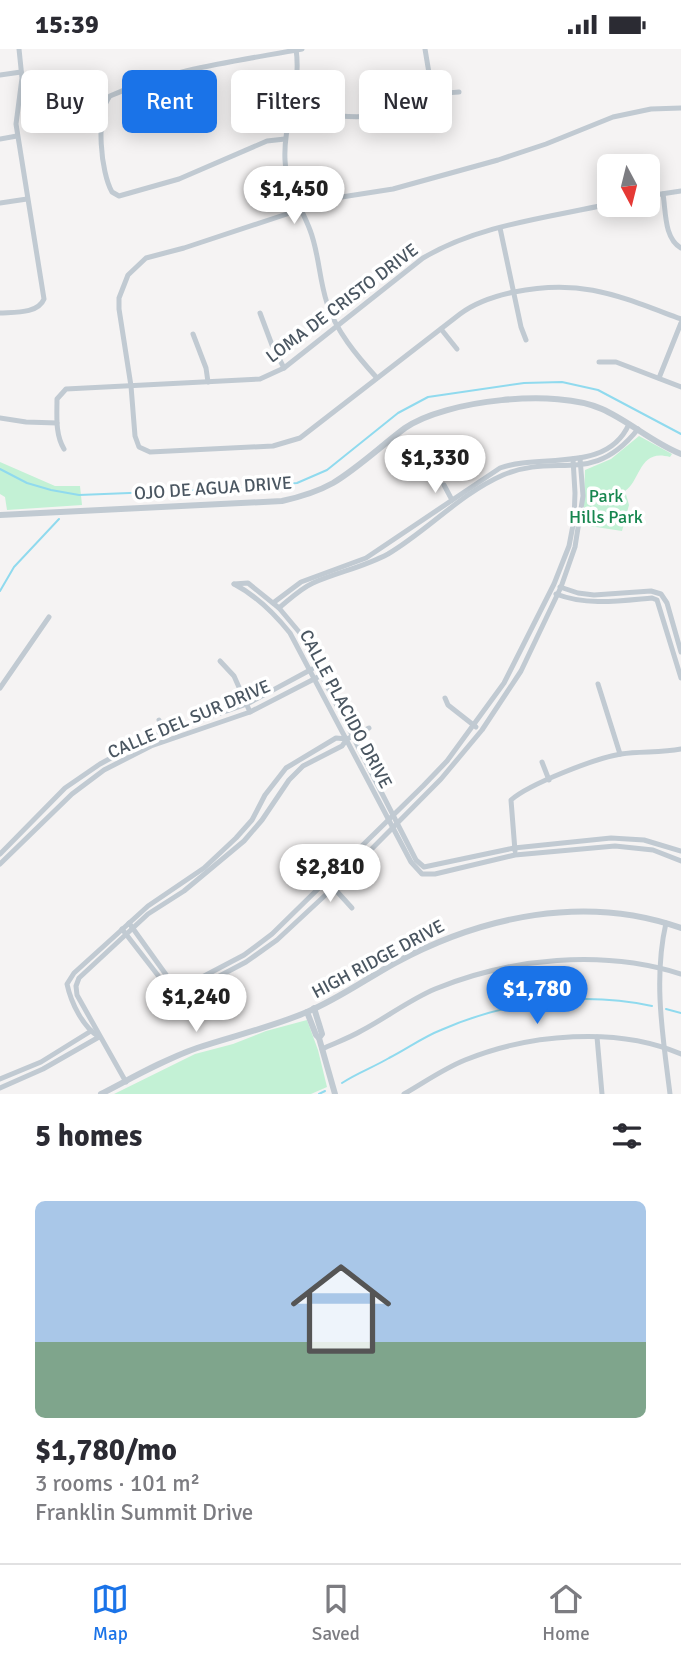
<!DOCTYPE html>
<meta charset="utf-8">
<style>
body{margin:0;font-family:Signika,sans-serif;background:#f2f2f3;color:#2b2b33;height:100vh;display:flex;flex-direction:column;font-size:26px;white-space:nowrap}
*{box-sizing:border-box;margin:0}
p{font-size:23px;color:#7c7c81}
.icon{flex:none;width:38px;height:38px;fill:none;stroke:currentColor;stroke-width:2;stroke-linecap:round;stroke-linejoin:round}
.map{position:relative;height:1045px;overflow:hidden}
.panel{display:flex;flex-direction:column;background:#fff;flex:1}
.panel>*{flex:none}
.banner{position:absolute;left:21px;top:21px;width:640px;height:63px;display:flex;gap:14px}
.needle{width:46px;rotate:173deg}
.fabs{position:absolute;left:597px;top:105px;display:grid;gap:14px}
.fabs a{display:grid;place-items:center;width:63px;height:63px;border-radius:10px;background:#fff;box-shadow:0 4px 18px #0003;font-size:35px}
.price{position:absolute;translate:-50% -60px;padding:0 16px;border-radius:24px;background:#fff;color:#222;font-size:23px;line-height:46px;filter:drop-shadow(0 2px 4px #0008)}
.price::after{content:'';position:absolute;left:50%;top:42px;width:21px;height:16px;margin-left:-10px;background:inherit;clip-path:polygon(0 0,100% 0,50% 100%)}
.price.on{background:#1a73e8;color:#fff}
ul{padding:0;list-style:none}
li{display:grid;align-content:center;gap:14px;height:371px;padding:0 35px}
li span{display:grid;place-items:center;height:217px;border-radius:10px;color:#555}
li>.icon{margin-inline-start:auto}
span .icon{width:126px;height:126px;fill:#fffc;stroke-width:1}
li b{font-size:30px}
h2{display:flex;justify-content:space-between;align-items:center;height:84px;padding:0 35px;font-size:30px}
.chip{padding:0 24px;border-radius:10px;background:#fff;box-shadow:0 4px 18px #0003;font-size:24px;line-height:63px}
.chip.on{background:#1a73e8;color:#fff}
.status{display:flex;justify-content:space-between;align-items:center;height:49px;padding:0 35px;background:#fff;direction:ltr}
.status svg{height:19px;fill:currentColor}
.dock{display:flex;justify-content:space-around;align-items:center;height:98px;border-top:2px solid #e1e1e2;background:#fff;font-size:19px;color:#7c7c81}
.dock a{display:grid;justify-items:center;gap:4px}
.dock .on{color:#1a73e8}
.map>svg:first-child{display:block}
.green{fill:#c3f1d5}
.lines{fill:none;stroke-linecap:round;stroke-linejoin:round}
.stream{stroke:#90daee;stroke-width:2}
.minor{stroke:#c1cad2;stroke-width:5}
.tertiary{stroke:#c1cad2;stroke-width:6}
.labels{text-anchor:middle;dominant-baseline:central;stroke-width:7;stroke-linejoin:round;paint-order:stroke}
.street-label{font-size:18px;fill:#4a5661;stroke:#fff}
.park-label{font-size:18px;fill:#17864f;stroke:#fff}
</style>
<div class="status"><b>15:39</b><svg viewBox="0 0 49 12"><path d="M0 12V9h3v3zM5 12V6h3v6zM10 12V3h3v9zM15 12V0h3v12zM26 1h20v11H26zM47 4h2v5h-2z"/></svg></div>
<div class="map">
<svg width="681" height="1045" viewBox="0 0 681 1045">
<rect width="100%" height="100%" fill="#f5f3f3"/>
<!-- green -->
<g class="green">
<path d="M639 387 672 405 670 408C639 399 641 431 625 442L629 456 622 482 583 476 585 421 611 410Z"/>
<path d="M0 413 55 437H80L82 456 7 461 5 448 0 445Z"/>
<path d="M307 971 318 1001 327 1038 311 1045H114L195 1005 233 995 266 982Z"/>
</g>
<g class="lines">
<!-- stream -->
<g class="stream">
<path d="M0 420 27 434 51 441 79 446 230 440 297 434 327 421 398 364 428 348 524 334 562 333 598 341 681 385"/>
<path d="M0 542 14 518 59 470"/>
<path d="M666 960 681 964"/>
<path d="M342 1034C357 1024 374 1018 389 1009 407 1000 423 988 441 981 507 952 582 942 652 957"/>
<path d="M319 1045 325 1042"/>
</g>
<!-- minor -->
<g class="minor">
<path d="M296 0C302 41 283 72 285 111 286 137 301 157 310 181 319 204 319 230 327 254 336 282 357 307 377 329"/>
<path d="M425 0 429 24 437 47"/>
<path d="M176 24 180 41 178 56"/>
<path d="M0 26 21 23"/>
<path d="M681 59 651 60 613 68 546 95 498 111 393 140 316 152 293 163 184 199 146 209 128 226 119 249V260L131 337 135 387 139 398 150 403 273 397 300 389 460 265C476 253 495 247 514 243 582 229 619 247 681 270"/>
<path d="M340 67C365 69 394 66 418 57 433 51 442 43 459 43"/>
<path d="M0 90 17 87"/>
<path d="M285 90 267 92 179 130 119 147 112 143C101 124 95 66 110 47 170 20 237 12 302 0"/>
<path d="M663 145C666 163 664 189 681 199"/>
<path d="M648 147 681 142"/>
<path d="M0 154 27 150"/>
<path d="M500 179 521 278 526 291"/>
<path d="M0 264C14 263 38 265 44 250L16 75 22 29 19 0"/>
<path d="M260 264 272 296 284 319"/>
<path d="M441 280 457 300"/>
<path d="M193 285 206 319 208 333"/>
<path d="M599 313H616L681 338"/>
<path d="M659 329 681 274"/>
<path d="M0 369 26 373 57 374"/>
<path d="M64 400C55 385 57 367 57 350L66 340 260 330 284 319 423 209C479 176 546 169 609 155"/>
<path d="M444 436 452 451"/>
<path d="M234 535C257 547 274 564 290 584L411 813 422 825H435L515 806 615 797 653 801 681 812"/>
<path d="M234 535 248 534 279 559 300 584 416 811 424 818 514 799 611 789 644 791 681 802"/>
<path d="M560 538 578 544 594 546 651 542 661 545 667 554 681 603"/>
<path d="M556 545C587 557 619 552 652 549L657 551 681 629"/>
<path d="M273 554 301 533 366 509 500 419C541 404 607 425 629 375"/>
<path d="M279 559C290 550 300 540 313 534 338 523 364 518 388 505 427 482 460 445 503 426 557 403 592 438 638 380"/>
<path d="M220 612 234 627 250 663"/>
<path d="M598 635 620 705"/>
<path d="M0 639 49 568"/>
<path d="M445 649 448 656 476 678"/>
<path d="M159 671 164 685"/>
<path d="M542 713 549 731"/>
<path d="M515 802 511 751C529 735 596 709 621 705 641 702 661 704 681 700"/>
<path d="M0 805 65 739 100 715 148 689 247 655 312 620"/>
<path d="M0 815 72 745 104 721 151 697 250 663 318 628"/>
<path d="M332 837 352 859"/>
<path d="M129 874 172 934 179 938 187 936 244 906 272 885 423 737 447 712 504 634 554 535 569 497 574 471 575 444 573 410"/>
<path d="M666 874C653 931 663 988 670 1045"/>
<path d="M122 880 167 938 175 944 191 942 246 913 277 891 333 839 441 730 482 681 521 622 561 538 575 498 583 447 580 409"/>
<path d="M99 988C83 978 71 954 67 935L74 924 148 857 204 819 236 789 252 771 265 746 286 719 336 689 347 690"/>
<path d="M597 988 602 1045"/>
<path d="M322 1000C335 994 349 989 361 982 386 969 409 951 435 940 511 909 602 900 681 925"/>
<path d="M0 1030 41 1013 91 982"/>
<path d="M126 1033 77 946 76 937 79 929 148 865 184 842 244 792 262 771 289 731 303 717 342 697 347 690 369 679"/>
<path d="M0 1039 43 1020 99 988"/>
<path d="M404 1045C425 1033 443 1020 465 1011 529 985 617 977 681 1005"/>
</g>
<!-- tertiary -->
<g class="tertiary">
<path d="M0 466 282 452C300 448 317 443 333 434 358 419 381 397 405 379 445 351 557 339 602 360 629 372 653 394 681 405"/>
<path d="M314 959 322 985 319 989 335 1045"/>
<path d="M307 963 316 986 319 989"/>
<path d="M101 1045C132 1029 163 1011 197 999 233 987 272 978 307 963 338 950 366 930 395 914 482 867 585 845 681 879"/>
</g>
</g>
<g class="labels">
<!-- street labels -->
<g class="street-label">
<text transform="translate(342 254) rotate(-37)">LOMA DE CRISTO DRIVE</text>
<text transform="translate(213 439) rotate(-4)">OJO DE AGUA DRIVE</text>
<text transform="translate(346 660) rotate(62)">CALLE PLACIDO DRIVE</text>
<text transform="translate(189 670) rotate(-23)">CALLE DEL SUR DRIVE</text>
<text transform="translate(378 910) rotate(-28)">HIGH RIDGE DRIVE</text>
</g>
<!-- park labels -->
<g class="park-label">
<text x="606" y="447">Park<tspan x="606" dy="21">Hills Park</tspan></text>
</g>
</g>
</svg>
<div class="fabs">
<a><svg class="needle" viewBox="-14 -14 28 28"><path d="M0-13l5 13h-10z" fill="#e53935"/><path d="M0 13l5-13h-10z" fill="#7c7c81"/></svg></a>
</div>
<b class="price" style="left:294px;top:177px">$1,450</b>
<b class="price" style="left:435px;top:446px">$1,330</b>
<b class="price" style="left:330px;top:855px">$2,810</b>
<b class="price on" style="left:537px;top:977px">$1,780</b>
<b class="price" style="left:196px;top:985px">$1,240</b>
<div class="banner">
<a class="chip">Buy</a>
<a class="chip on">Rent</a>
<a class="chip">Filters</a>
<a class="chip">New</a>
</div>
</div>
<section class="panel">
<h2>5 homes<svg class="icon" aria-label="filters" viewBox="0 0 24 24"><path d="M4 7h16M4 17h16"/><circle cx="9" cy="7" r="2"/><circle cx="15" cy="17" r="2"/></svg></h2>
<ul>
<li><span style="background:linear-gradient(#a9c7e8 65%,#7fa58c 0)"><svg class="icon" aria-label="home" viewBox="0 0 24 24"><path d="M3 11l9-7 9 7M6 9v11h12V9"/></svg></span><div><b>$1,780/mo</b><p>3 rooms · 101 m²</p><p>Franklin Summit Drive</p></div></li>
</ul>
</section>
<nav class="dock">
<a class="on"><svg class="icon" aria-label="map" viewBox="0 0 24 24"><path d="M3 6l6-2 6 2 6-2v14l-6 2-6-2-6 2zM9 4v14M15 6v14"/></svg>Map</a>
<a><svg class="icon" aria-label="saved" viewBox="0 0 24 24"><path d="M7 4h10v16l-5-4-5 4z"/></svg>Saved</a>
<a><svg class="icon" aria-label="home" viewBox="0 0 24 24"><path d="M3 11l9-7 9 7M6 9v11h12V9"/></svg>Home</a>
</nav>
